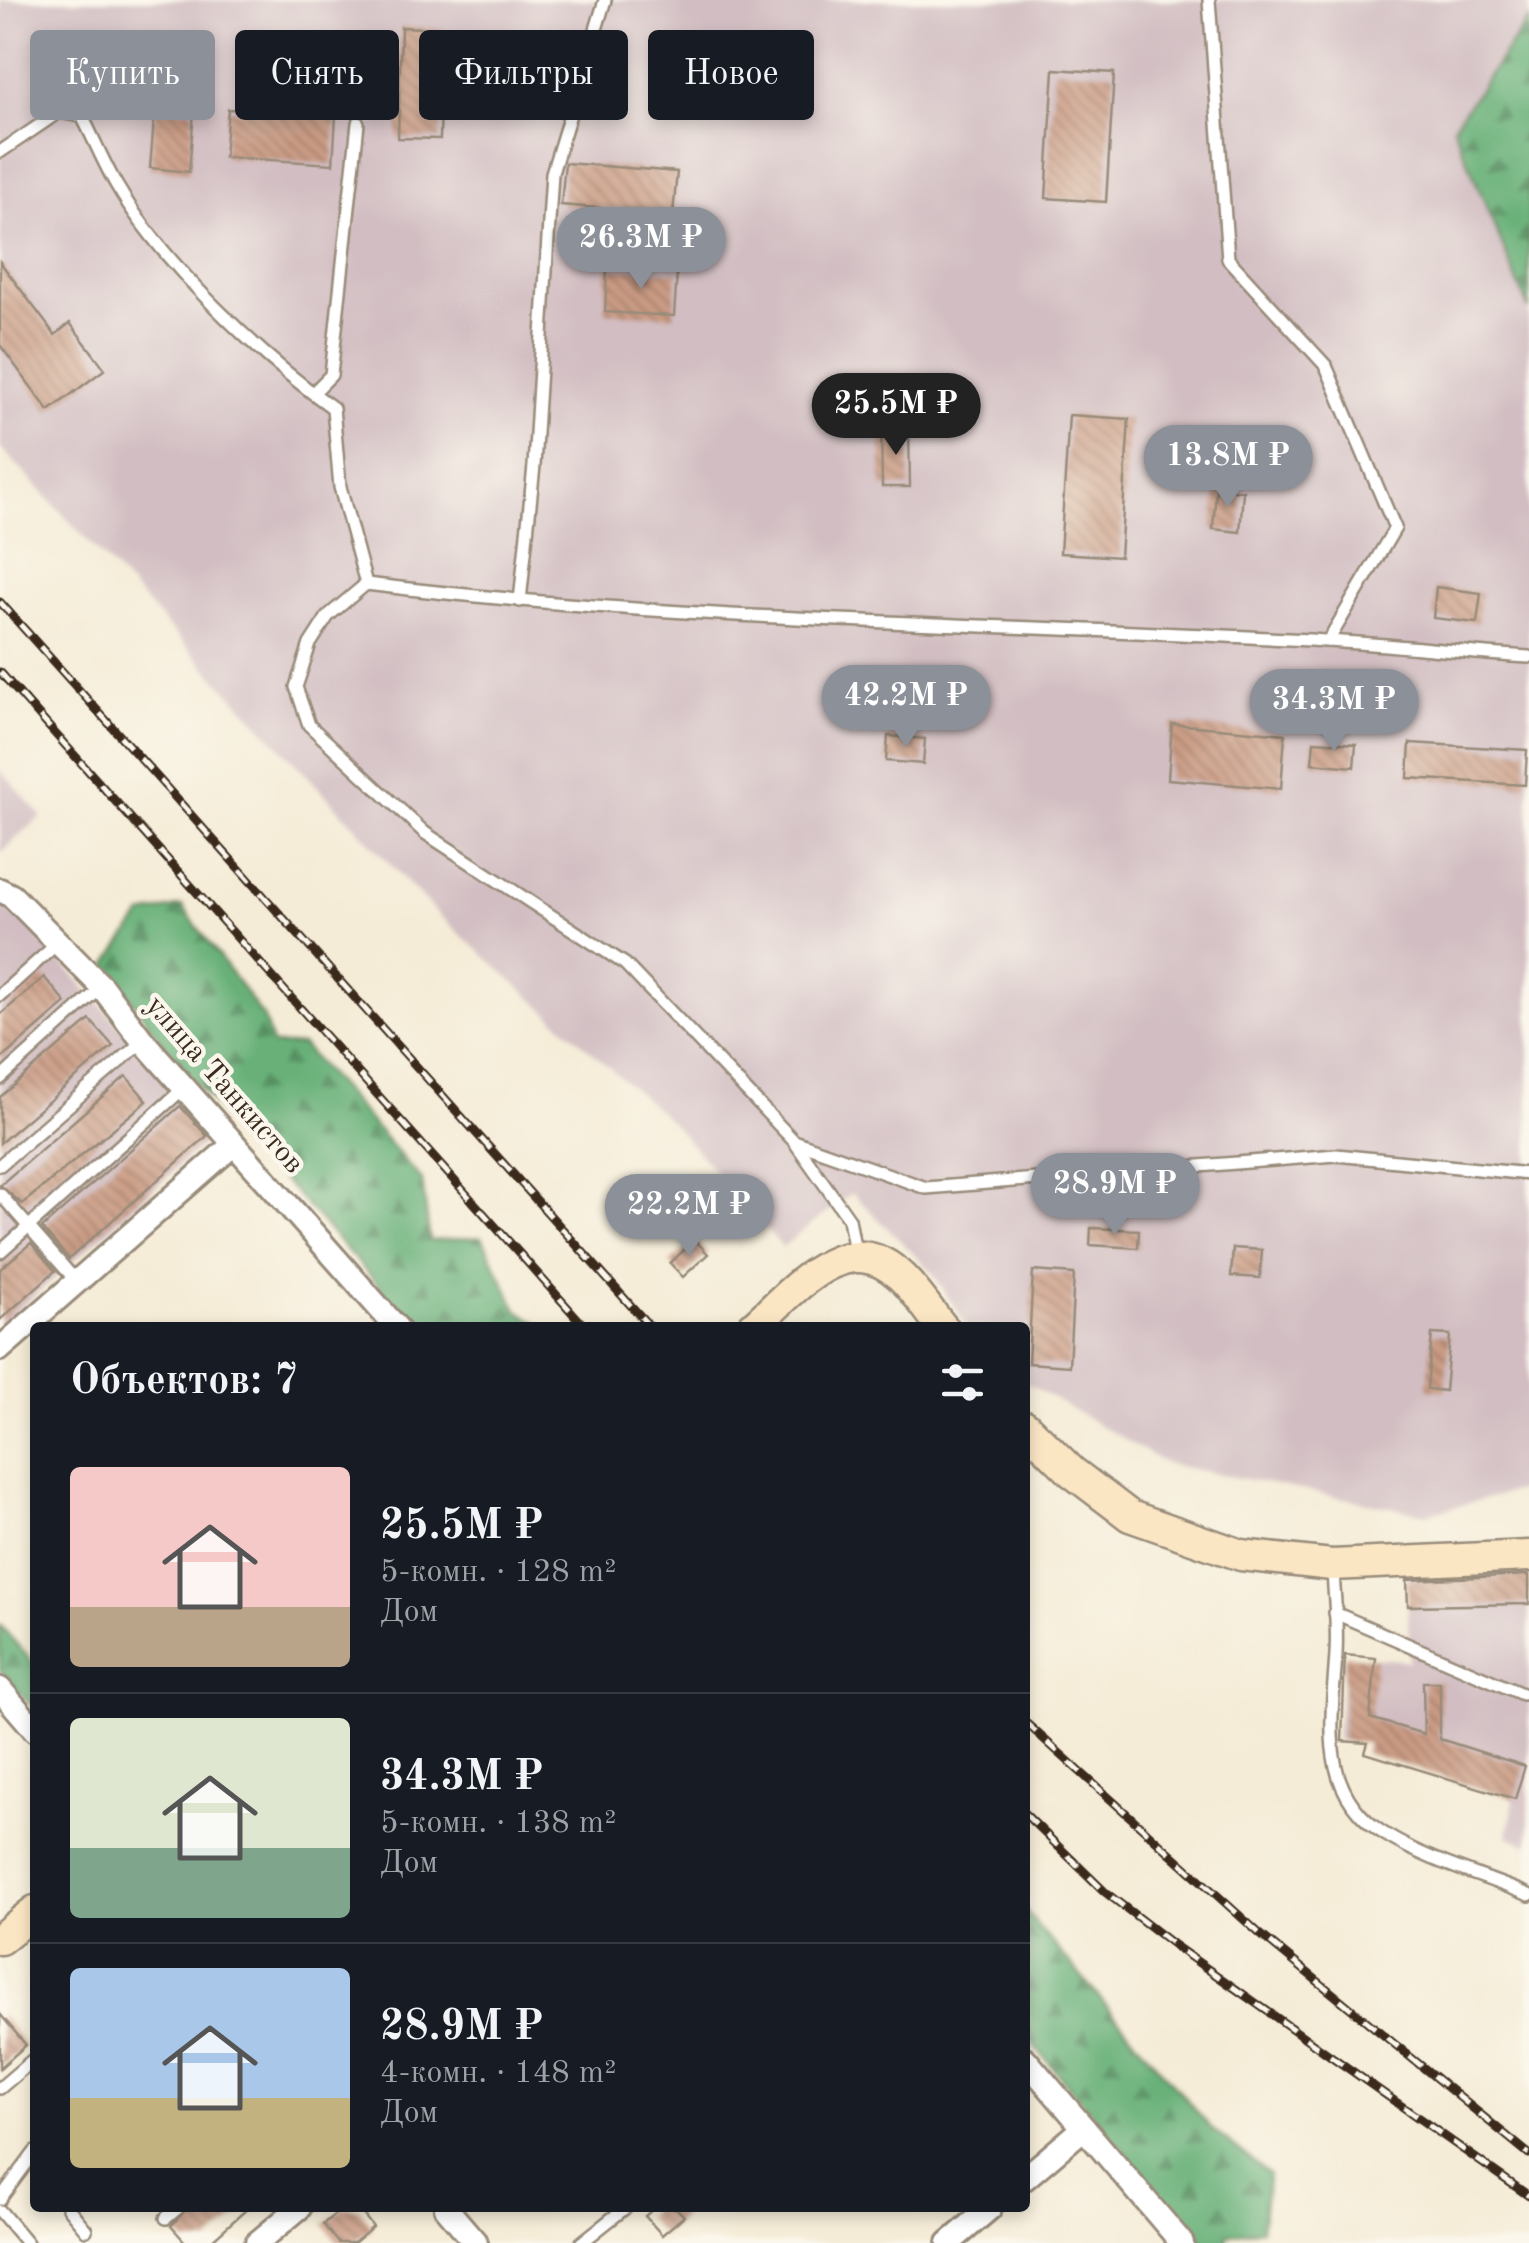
<!DOCTYPE html>
<html lang="ru">
<meta charset="utf-8">
<style>
body{margin:0;font-family:"Old Standard TT",serif;background:#20242c;color:#f1f3f6;height:100vh;display:flex;flex-direction:column;font-size:38px;white-space:nowrap}
*{box-sizing:border-box;margin:0}
p{font-size:32px;color:#9ea1a6}
.icon{flex:none;width:55px;height:55px;fill:none;stroke:currentColor;stroke-width:2;stroke-linecap:round;stroke-linejoin:round}
.map{position:relative;flex:1;overflow:hidden}
.details{position:absolute;left:30px;top:1322px;width:1000px;height:890px;display:flex;flex-direction:column;background:#171b24;border-radius:10px;box-shadow:0 5px 15px #0003}
.details>*{flex:none}
.top-card{position:absolute;left:30px;top:30px;width:1000px;height:90px;display:flex;gap:20px}
.price{position:absolute;translate:-50% -85px;padding:0 22px;border-radius:35px;background:#8c9099;color:#fff;font-size:32px;line-height:65px;filter:drop-shadow(0 2px 5px #0008)}
.price::after{content:'';position:absolute;left:50%;top:60px;width:30px;height:22px;margin-left:-15px;background:inherit;clip-path:polygon(0 0,100% 0,50% 100%)}
.price.selected{background:#222;color:#fff}
ul{padding:0;list-style:none}
li{display:flex;align-items:center;gap:30px;height:250px;padding:0 40px}
li+li{border-top:2px solid #363941}
li span{display:grid;place-items:center;flex:none;width:280px;height:200px;border-radius:10px;color:#555}
li>.icon{margin-inline-start:auto}
span .icon{width:120px;height:120px;fill:#fffc;stroke-width:1}
li b{font-size:42px}
h2{display:flex;justify-content:space-between;align-items:center;height:120px;padding:0 40px;font-size:42px}
.tag{padding:0 35px;border-radius:10px;background:#171b24;box-shadow:0 5px 15px #0003;font-size:35px;line-height:90px}
.tag.selected{background:#8c9099;color:#fff}
.map>svg:first-child{display:block}
.industrial{fill:#d2bec2}
.forest{fill:url(#forest-firs);stroke:#526d4b;stroke-width:2.5}
.building{fill:url(#building-back-hatch)}
.lines{fill:none;stroke-linecap:round;stroke-linejoin:round}
.lane-casing{stroke:#988b7a;stroke-width:16}
.street-casing{stroke:#988b7a;stroke-width:28}
.secondary-casing{stroke:#988b7a;stroke-width:35}
.lane{stroke:#fff;stroke-width:11}
.street{stroke:#fff;stroke-width:22}
.secondary{stroke:#fbe6c4;stroke-width:30}
.rail-casing{stroke:#3b2a1e;stroke-width:9}
.rail{stroke:#fbf7ec;stroke-width:5;stroke-dasharray:15;stroke-linecap:butt}
.labels{text-anchor:middle;dominant-baseline:central;stroke-width:9;stroke-linejoin:round;paint-order:stroke}
.street-label{font-size:30px;fill:#3b2a1e;stroke:#fbf7ec}
</style>
<div class="map">
<svg width="1529" height="2243" viewBox="0 0 1529 2243">
<defs>
<pattern id="forest-firs" width="22" height="20" patternUnits="userSpaceOnUse" patternTransform="scale(2.5)"><rect width="22" height="20" fill="#68b078"/><path d="M5 1l3.5 6h-7zM16 11l3.5 6h-7z" fill="#578f62"/></pattern>
<pattern id="building-back-hatch" width="6" height="6" patternUnits="userSpaceOnUse" patternTransform="scale(2.5)"><rect width="6" height="6" fill="#ca9b84"/><path d="M-1 5l2 2M0 0l6 6M5-1l2 2" fill="none" stroke="#a57f6b"/></pattern>
</defs>
<rect width="100%" height="100%" fill="#fbf7ec"/>
<filter id="ink" filterUnits="userSpaceOnUse"><feTurbulence type="fractalNoise" baseFrequency=".01" numOctaves="2"/><feDisplacementMap in="SourceGraphic" scale="20" xChannelSelector="R" yChannelSelector="G"/><feConvolveMatrix kernelMatrix="1 2 1 2 8 2 1 2 1" color-interpolation-filters="sRGB"/></filter>
<filter id="wash" filterUnits="userSpaceOnUse"><feTurbulence type="fractalNoise" baseFrequency=".0048" numOctaves="4" result="noise"/><feDisplacementMap in="SourceGraphic" scale="40" xChannelSelector="R" yChannelSelector="G"/><feGaussianBlur stdDeviation="2.25" result="paint"/><feColorMatrix in="noise" values="0 0 0 0 0 0 0 0 0 0 0 0 0 0 0 0 0 1.4 0 .05"/><feComposite in="paint" operator="in"/></filter>
<g filter="url(#wash)">
<rect width="100%" height="100%" fill="#f5ecd7"/>
<!-- industrial -->
<g class="industrial">
<path d="M0 0H1529V1488L1426 1514 1166 1464 1025 1382V1328L968 1327 932 1272 852 1193 782 1247 674 1125 434 911 0 447Z"/>
<path d="M0 770 42 816 0 853Z"/>
<path d="M0 893 216 1133 0 1327Z"/>
<path d="M1529 1568V1845L1508 1837 1514 1799 1365 1753 1366 1743 1336 1740 1345 1655 1409 1661 1407 1571Z"/>
</g>
<!-- forest -->
<g class="forest">
<path d="M1529 19V310L1453 126Z"/>
<path d="M182 906 264 1018 272 1045H302L422 1180 430 1241 482 1237 518 1311 545 1327H416L173 1058 107 965 142 915Z"/>
<path d="M0 1625 35 1665V1710L0 1670Z"/>
<path d="M1025 1911 1213 2130 1269 2174 1261 2229 1227 2235 1228 2243H1202L1025 2035Z"/>
</g>
<g id="blocks">
<!-- building -->
<g class="building">
<path d="M401 27 443 29 440 139 398 138Z"/>
<path d="M1054 69 1114 73 1106 202 1046 198Z"/>
<path d="M155 108 194 111 189 172 150 168Z"/>
<path d="M228 109 336 116 333 164 224 157Z"/>
<path d="M565 163 677 172 673 214 561 205Z"/>
<path d="M0 262 55 335 70 323 105 369 49 411 0 345Z"/>
<path d="M607 268 677 272 674 316 605 312Z"/>
<path d="M1069 415 1129 419 1120 557 1060 553Z"/>
<path d="M881 428H909L910 487H882Z"/>
<path d="M1216 489 1243 491 1240 532 1213 529Z"/>
<path d="M1436 587 1481 593 1477 623 1433 618Z"/>
<path d="M1172 724 1285 734 1281 789 1168 779Z"/>
<path d="M888 736 925 739 923 764 886 761Z"/>
<path d="M1314 741 1356 744 1354 767 1312 763Z"/>
<path d="M1410 743 1527 750 1525 785 1408 778Z"/>
<path d="M44 977 66 1003 0 1060V1015Z"/>
<path d="M90 1020 113 1046 0 1143V1097Z"/>
<path d="M126 1076 147 1101 22 1204 0 1185Z"/>
<path d="M180 1106 207 1136 69 1259 42 1228Z"/>
<path d="M1091 1228 1139 1230 1138 1248 1090 1245Z"/>
<path d="M695 1240 708 1254 683 1277 670 1263Z"/>
<path d="M31 1243 55 1271 0 1320V1269Z"/>
<path d="M1233 1248 1262 1250 1260 1278 1231 1276Z"/>
<path d="M1033 1271 1074 1274 1069 1366 1028 1363Z"/>
<path d="M1432 1334 1450 1335 1445 1391 1427 1389Z"/>
<path d="M1529 1575V1604L1408 1606 1407 1580Z"/>
<path d="M1345 1655 1376 1658 1370 1718 1424 1734 1423 1682H1440V1739L1525 1766 1515 1799 1365 1753 1368 1743 1342 1741Z"/>
<path d="M0 2014 26 2045 0 2068Z"/>
<path d="M187 2208H248L209 2243H186L171 2226Z"/>
<path d="M343 2208H358L373 2227 354 2243H338L323 2224Z"/>
<path d="M654 2208H676L684 2216 662 2235 645 2216Z"/>
</g>
</g>
</g>
<g filter="url(#ink)">
<use href="#blocks" fill-opacity="0" stroke="#988b7a" stroke-width="2.5"/>
<g class="lines">
<!-- lane casing -->
<g class="lane-casing">
<g id="lane">
<path d="M1209 0 1228 259 1326 366 1395 528 1328 641"/>
<path d="M0 152 59 112 82 116C94 139 104 164 117 186 163 264 260 356 333 408L340 487 366 584"/>
<path d="M313 393 331 375 358 123"/>
<path d="M520 601 534 466 552 173 605 0"/>
<path d="M0 995 60 941"/>
<path d="M0 1079 102 987"/>
<path d="M794 1141 926 1188 1336 1155 1529 1174"/>
<path d="M0 1165 143 1041"/>
<path d="M0 1194 76 1281"/>
<path d="M0 1252 184 1088"/>
<path d="M856 1257 849 1219 794 1141 625 964 425 833 309 725 296 687 310 644 328 616 366 584C684 623 1005 623 1325 641 1393 644 1461 653 1529 657"/>
<path d="M1333 1569C1334 1597 1338 1626 1336 1654 1332 1722 1317 1793 1386 1835 1430 1862 1482 1875 1529 1895"/>
<path d="M1335 1613 1522 1694"/>
<path d="M0 2088 35 2058"/>
<path d="M0 2199 35 2152"/>
<path d="M68 2208 86 2230"/>
<path d="M0 2211 27 2243"/>
<path d="M166 2218 178 2208"/>
<path d="M581 2243 625 2208"/>
</g>
</g>
<!-- street casing -->
<g class="street-casing">
<g id="street">
<path d="M0 890 12 896 102 987 143 1041 397 1328"/>
<path d="M0 1349 234 1144"/>
<path d="M0 1689 35 1730"/>
<path d="M1025 2059 1182 2243"/>
<path d="M1025 2178 1084 2128"/>
<path d="M446 2208 476 2243"/>
<path d="M257 2243 299 2208"/>
<path d="M949 2243 990 2208"/>
</g>
</g>
<!-- secondary casing -->
<g class="secondary-casing">
<g id="secondary">
<path d="M752 1328C791 1294 843 1226 897 1273 914 1287 928 1310 943 1328"/>
<path d="M1025 1426 1072 1472 1130 1516 1241 1555 1332 1565 1529 1556"/>
<path d="M0 1939 35 1911"/>
</g>
</g>
<!-- lane -->
<use href="#lane" class="lane"/>
<!-- street -->
<use href="#street" class="street"/>
<!-- secondary -->
<use href="#secondary" class="secondary"/>
<!-- rail casing -->
<g class="rail-casing">
<g id="rail">
<path d="M0 602 651 1328"/>
<path d="M0 672 586 1328"/>
<path d="M1025 1722 1260 1934 1529 2154"/>
<path d="M1025 1814 1105 1892 1175 1946 1529 2196"/>
</g>
</g>
<!-- rail -->
<use href="#rail" class="rail"/>
</g>
</g>
<g class="labels">
<!-- street labels -->
<g class="street-label">
<text transform="translate(224 1085) rotate(49)">улица Танкистов</text>
</g>
</g>
</svg>
<b class="price" style="left:641px;top:292px">26.3M ₽</b>
<b class="price selected" style="left:896px;top:458px">25.5M ₽</b>
<b class="price" style="left:1228px;top:510px">13.8M ₽</b>
<b class="price" style="left:906px;top:750px">42.2M ₽</b>
<b class="price" style="left:1334px;top:754px">34.3M ₽</b>
<b class="price" style="left:1115px;top:1238px">28.9M ₽</b>
<b class="price" style="left:689px;top:1259px">22.2M ₽</b>
<div class="top-card">
<a class="tag selected">Купить</a>
<a class="tag">Снять</a>
<a class="tag">Фильтры</a>
<a class="tag">Новое</a>
</div>
<section class="details">
<h2>Объектов: 7<svg class="icon" aria-label="filters" viewBox="0 0 24 24"><path d="M4 7h16M4 17h16"/><circle cx="9" cy="7" r="2"/><circle cx="15" cy="17" r="2"/></svg></h2>
<ul>
<li><span style="background:linear-gradient(#f6c9c9 70%,#b9a48a 0)"><svg class="icon" aria-label="home" viewBox="0 0 24 24"><path d="M3 11l9-7 9 7M6 9v11h12V9"/></svg></span><div><b>25.5M ₽</b><p>5-комн. · 128 m²</p><p>Дом</p></div></li>
<li><span style="background:linear-gradient(#dfe7d0 65%,#7fa58c 0)"><svg class="icon" aria-label="home" viewBox="0 0 24 24"><path d="M3 11l9-7 9 7M6 9v11h12V9"/></svg></span><div><b>34.3M ₽</b><p>5-комн. · 138 m²</p><p>Дом</p></div></li>
<li><span style="background:linear-gradient(#a9c7e8 65%,#c2b280 0)"><svg class="icon" aria-label="home" viewBox="0 0 24 24"><path d="M3 11l9-7 9 7M6 9v11h12V9"/></svg></span><div><b>28.9M ₽</b><p>4-комн. · 148 m²</p><p>Дом</p></div></li>
</ul>
</section>
</div>
